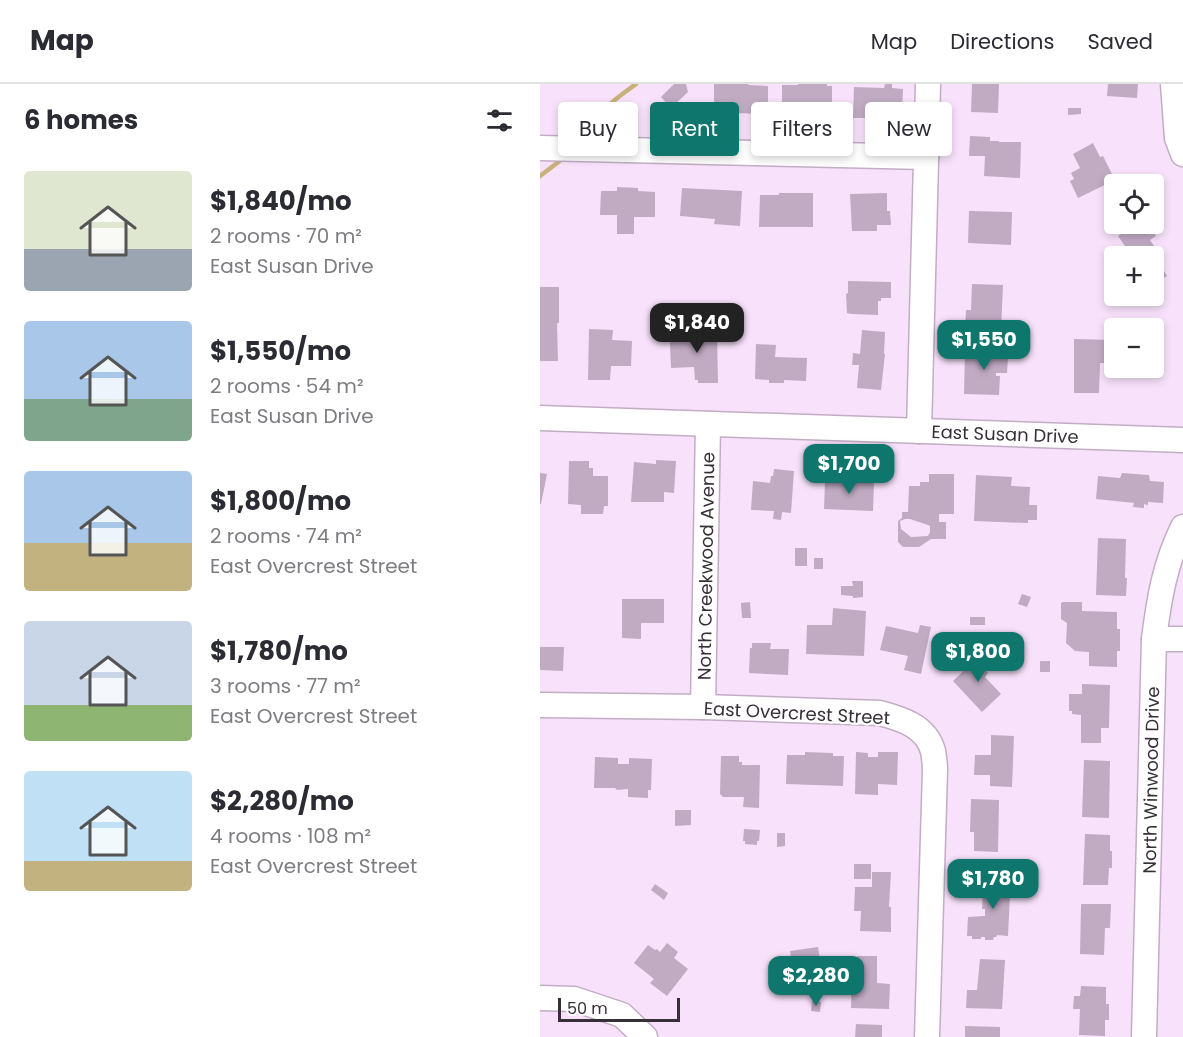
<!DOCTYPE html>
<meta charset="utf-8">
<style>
body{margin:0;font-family:Poppins,sans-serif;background:#f2f2f3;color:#2b2b33;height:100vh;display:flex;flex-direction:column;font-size:22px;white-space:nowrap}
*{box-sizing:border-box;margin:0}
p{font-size:20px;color:#7c7c81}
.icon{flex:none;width:33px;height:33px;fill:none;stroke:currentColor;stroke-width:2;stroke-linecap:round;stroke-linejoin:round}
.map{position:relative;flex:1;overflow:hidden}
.drawer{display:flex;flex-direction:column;background:#fff;width:540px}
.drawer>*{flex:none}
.top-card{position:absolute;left:18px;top:18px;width:534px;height:54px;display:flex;gap:12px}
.fabs{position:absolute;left:564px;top:90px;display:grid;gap:12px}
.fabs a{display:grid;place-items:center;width:60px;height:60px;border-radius:6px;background:#fff;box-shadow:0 3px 9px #0003;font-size:30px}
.scale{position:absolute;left:18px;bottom:15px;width:122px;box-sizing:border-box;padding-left:6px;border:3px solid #372f38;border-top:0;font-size:16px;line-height:21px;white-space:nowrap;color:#372f38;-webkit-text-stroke:4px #fff;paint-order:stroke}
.price{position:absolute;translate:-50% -51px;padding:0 14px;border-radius:12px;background:#0f766e;color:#fff;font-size:20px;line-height:39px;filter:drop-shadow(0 2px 3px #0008)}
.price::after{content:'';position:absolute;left:50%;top:36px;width:18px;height:14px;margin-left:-9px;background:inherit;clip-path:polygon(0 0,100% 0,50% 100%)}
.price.current{background:#222;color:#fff}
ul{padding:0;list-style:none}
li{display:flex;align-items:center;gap:18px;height:150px;padding:0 24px}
li span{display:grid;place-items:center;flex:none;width:168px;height:120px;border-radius:6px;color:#555}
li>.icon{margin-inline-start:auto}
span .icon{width:72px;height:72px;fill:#fffc;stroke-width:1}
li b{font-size:26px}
h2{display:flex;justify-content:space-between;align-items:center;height:72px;padding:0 24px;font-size:26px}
.chip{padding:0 21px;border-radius:6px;background:#fff;box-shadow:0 3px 9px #0003;font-size:21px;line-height:54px}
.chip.current{background:#0f766e;color:#fff}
header{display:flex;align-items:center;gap:36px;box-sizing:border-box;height:84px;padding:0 30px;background:#fff;border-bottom:2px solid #e1e1e2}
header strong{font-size:28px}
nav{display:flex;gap:33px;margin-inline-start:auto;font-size:21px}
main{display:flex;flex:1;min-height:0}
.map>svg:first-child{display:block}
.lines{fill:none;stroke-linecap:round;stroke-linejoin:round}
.stream{stroke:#c6b179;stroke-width:4.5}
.building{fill:#c0abc3;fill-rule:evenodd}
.minor-casing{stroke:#c2adc5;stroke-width:27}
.minor{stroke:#fff;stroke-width:24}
.labels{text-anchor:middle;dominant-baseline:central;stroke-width:4.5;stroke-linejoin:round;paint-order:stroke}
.street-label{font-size:18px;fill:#372f38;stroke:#fff}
</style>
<header>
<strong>Map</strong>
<nav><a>Map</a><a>Directions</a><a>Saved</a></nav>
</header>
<main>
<section class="drawer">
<h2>6 homes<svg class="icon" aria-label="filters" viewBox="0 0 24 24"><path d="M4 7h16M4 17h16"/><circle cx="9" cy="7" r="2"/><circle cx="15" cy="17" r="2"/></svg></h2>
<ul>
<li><span style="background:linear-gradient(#dfe7d0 65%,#9aa5b1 0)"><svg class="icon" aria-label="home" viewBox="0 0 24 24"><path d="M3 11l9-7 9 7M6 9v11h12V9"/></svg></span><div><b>$1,840/mo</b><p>2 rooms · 70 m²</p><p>East Susan Drive</p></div></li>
<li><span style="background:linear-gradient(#a9c7e8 65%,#7fa58c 0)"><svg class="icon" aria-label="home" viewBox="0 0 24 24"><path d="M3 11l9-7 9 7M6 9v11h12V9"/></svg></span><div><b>$1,550/mo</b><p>2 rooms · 54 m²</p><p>East Susan Drive</p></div></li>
<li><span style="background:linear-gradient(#a9c7e8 60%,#c2b280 0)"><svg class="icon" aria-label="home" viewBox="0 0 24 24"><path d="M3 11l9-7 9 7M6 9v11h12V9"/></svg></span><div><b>$1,800/mo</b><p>2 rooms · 74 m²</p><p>East Overcrest Street</p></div></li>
<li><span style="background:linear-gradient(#c9d6e8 70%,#8fb573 0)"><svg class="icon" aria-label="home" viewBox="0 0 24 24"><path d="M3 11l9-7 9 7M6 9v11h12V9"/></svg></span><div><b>$1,780/mo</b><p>3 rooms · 77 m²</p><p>East Overcrest Street</p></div></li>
<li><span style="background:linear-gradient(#bfe0f5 75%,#c2b280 0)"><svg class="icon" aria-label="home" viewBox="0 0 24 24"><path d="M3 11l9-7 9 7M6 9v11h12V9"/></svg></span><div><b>$2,280/mo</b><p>4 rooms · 108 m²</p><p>East Overcrest Street</p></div></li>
</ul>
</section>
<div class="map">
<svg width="643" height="953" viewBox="0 0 643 953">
<rect width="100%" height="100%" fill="#f8e2fb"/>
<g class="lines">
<!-- stream -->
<g class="stream">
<path d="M41 49C57 30 76 14 96 0"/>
<path d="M0 92 21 76"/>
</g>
</g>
<!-- building -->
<g class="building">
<path d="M134 0H146L148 8 131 24 121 13Z"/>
<path d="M174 0H209L208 1 228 2V30L193 29V27L174 26Z"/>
<path d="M258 0H287V2H292V31L276 30V32H260L259 27H242V1H258Z"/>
<path d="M345 0H352V4L363 5 362 34 343 33V28H333V34H313L314 3 344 4Z"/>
<path d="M432 0H459L458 29 431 28Z"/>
<path d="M568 0H598L597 14 567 12Z"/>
<path d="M528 24H541V30L528 31Z"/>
<path d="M430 52 450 53V57H459V58H481L480 94 444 92 445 72H429Z"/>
<path d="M553 59 560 73 563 72 575 96 538 114 530 97 534 95 531 89 540 84 533 70Z"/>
<path d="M77 103 98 104V107L115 108V133H94V150H77V131H60L61 107H77Z"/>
<path d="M142 104 202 107 200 142 174 140 175 135 140 132Z"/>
<path d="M239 109H273V143H219L220 111H239Z"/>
<path d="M347 109V127H350L351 141H337V147H312L310 110Z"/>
<path d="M429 127 472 128 471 161 428 159Z"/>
<path d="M596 140H608L616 152 610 156 622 174 618 177 627 192 614 201V172H592L578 152Z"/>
<path d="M308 197 351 198V214H341V217H338V231L312 230 307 229 306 210 308 209Z"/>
<path d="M432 200 463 201 461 246 425 245 426 226H431Z"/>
<path d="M0 203H19V239H17L18 277H0Z"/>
<path d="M49 245 73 246 72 256 92 257 91 282H71L70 296H48Z"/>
<path d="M322 246 345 248 344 270H345L341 306 317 304 319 281H312L313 269 320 270Z"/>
<path d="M141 247H177L178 299H158V296H155L154 283 131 284 130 259Z"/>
<path d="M534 255 574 256V279H560L559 309H534Z"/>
<path d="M216 260 236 261 235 273 267 274 266 297 244 296V299H229V296L215 295Z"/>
<path d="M425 265 463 266V273L468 274 467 289H456V292H460L459 311 424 310Z"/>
<path d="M116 376 136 377 134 409 124 408V418H91L94 378 116 380Z"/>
<path d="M29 377H49V384H53V392H68V422H64L63 430H41V421L28 420Z"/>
<path d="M234 385 254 387 251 429 242 428 241 436 233 435 234 427 211 426 213 397 230 399 231 392H233Z"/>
<path d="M0 389 7 390 1 420H0Z"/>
<path d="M582 389 609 391 610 397 624 398 623 419 608 418V421L604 420V424L593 423 594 419 556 415 558 392 580 394Z"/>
<path d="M389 390H414V430H399V438H406V455H391L379 463H363L358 458V437L362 434V428H368L369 402H380V398H389ZM365 435H370L388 441 390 442V448L388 452 371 453 361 445 360 437Z"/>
<path d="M436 391 472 393 471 402 490 403 489 421H497V436H488V439L434 437Z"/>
<path d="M304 393 318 394V398L334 399 333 427 284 425 285 397 303 398Z"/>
<path d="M558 454 586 455 585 494H587L586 512 556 511Z"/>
<rect x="255" y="464" width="12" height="18"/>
<rect x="274" y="474" width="9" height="11"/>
<path d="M312 497H323V513L313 514V512L301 511V502H313Z"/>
<path d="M482 510 491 513 487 523 478 520Z"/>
<path d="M82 515H124V539H101V555L82 554Z"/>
<path d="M210 518 211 534H202L201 519Z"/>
<path d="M523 518H542V527L577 528V545H580V567H577V583L549 582V568L535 567 526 559 527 539 521 535V519Z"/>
<path d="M293 524 326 527 324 572 266 570 267 541H292Z"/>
<rect x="430" y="533" width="15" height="8"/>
<path d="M380 541 391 543 381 590 364 586 368 572 340 566 346 542 378 549Z"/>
<path d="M212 559H231L230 565H249L248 591 209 589 210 564H212Z"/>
<path d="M0 563H24L23 587 0 586Z"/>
<path d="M442 569 453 581 446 587 448 589 445 593 461 610 442 628 413 597Z"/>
<rect x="500" y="577" width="10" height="11"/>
<path d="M542 600 570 601 569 644H561V659H541V631L532 630V627H529V610H542Z"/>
<path d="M451 651 474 652 472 703 450 702V691H434L435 671H451Z"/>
<path d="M265 668 293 669V672H304L303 702 246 700 247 671H265Z"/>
<path d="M316 668 328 669V673H338V668H358L357 701 338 700V711L315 710Z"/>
<path d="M181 672H199V678H202V681H220L219 724 203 723 204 713H183L180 710Z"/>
<path d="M55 673 78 674V680H89V674L112 675 111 706H108V714L88 713V705L77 706 75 704H54Z"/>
<path d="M544 676 570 677 569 734 542 733Z"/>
<path d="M431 715 459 716 458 768 434 767V748H430Z"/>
<path d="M135 726H151V741L135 742Z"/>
<path d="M204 745 220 746 219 757H217V761L205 760V757H203Z"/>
<path d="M237 749H245V762L237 763Z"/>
<path d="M545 750 570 751V767H572V784H569L568 801H543Z"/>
<rect x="314" y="780" width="17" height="15"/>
<path d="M332 788H351L349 823H351V848L320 847 321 827H314L315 803H332Z"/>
<path d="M452 789H471L468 852 457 851 456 853H454L453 856H445V853H441V855H432V852H427L428 833 445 832V825H442L443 807H451Z"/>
<path d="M115 800 128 809 124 816 111 806Z"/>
<path d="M541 820H571L570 844H565L564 871 540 870Z"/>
<path d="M127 859 138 868 134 874 148 885 127 912 110 899 114 895 94 879 108 861 115 866 117 865 120 868Z"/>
<path d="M278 863 282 888 254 893 250 867Z"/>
<path d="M317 872H337V899L350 900 349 925 311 924 312 887 316 888Z"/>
<path d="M440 875 465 876 462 925 426 924 427 906H437Z"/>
<path d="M541 902 566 903V920H569V936H565V952L539 951 540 925H533L534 912H540Z"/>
<path d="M272 917 281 918 280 928 271 927Z"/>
<path d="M316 940 342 941V953H315Z"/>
<path d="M425 942 460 943V953H425Z"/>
</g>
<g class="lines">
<!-- minor casing -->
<g class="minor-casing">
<g id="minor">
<path d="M633 0 637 54 643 70"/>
<path d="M0 64 386 73"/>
<path d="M0 334 643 356"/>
<path d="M379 347 388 0"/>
<path d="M614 555H643"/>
<path d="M0 621 163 623 340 629C362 635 386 642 393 667 394 673 395 680 395 686L387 953"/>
<path d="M163 623 168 340"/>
<path d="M0 914 34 915 82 931 105 953"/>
<path d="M604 953 614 555C619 515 625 479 643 443"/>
</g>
</g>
<!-- minor -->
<use href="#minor" class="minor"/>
</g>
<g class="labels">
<!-- street labels -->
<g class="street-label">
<text transform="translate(465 350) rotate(2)">East Susan Drive</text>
<text transform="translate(166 482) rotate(-89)">North Creekwood Avenue</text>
<text transform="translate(257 629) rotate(3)">East Overcrest Street</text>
<text transform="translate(611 696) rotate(-89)">North Winwood Drive</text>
</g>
</g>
</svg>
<div class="fabs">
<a><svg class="icon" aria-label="locate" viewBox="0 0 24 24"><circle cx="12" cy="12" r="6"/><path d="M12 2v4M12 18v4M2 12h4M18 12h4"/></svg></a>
<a>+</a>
<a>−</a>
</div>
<div class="scale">50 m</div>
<b class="price current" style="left:157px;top:270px">$1,840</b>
<b class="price" style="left:444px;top:287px">$1,550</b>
<b class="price" style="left:309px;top:411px">$1,700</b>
<b class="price" style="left:438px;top:599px">$1,800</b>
<b class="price" style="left:453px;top:826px">$1,780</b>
<b class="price" style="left:276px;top:923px">$2,280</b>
<div class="top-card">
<a class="chip">Buy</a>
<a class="chip current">Rent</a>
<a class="chip">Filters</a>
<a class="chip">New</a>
</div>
</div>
</main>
